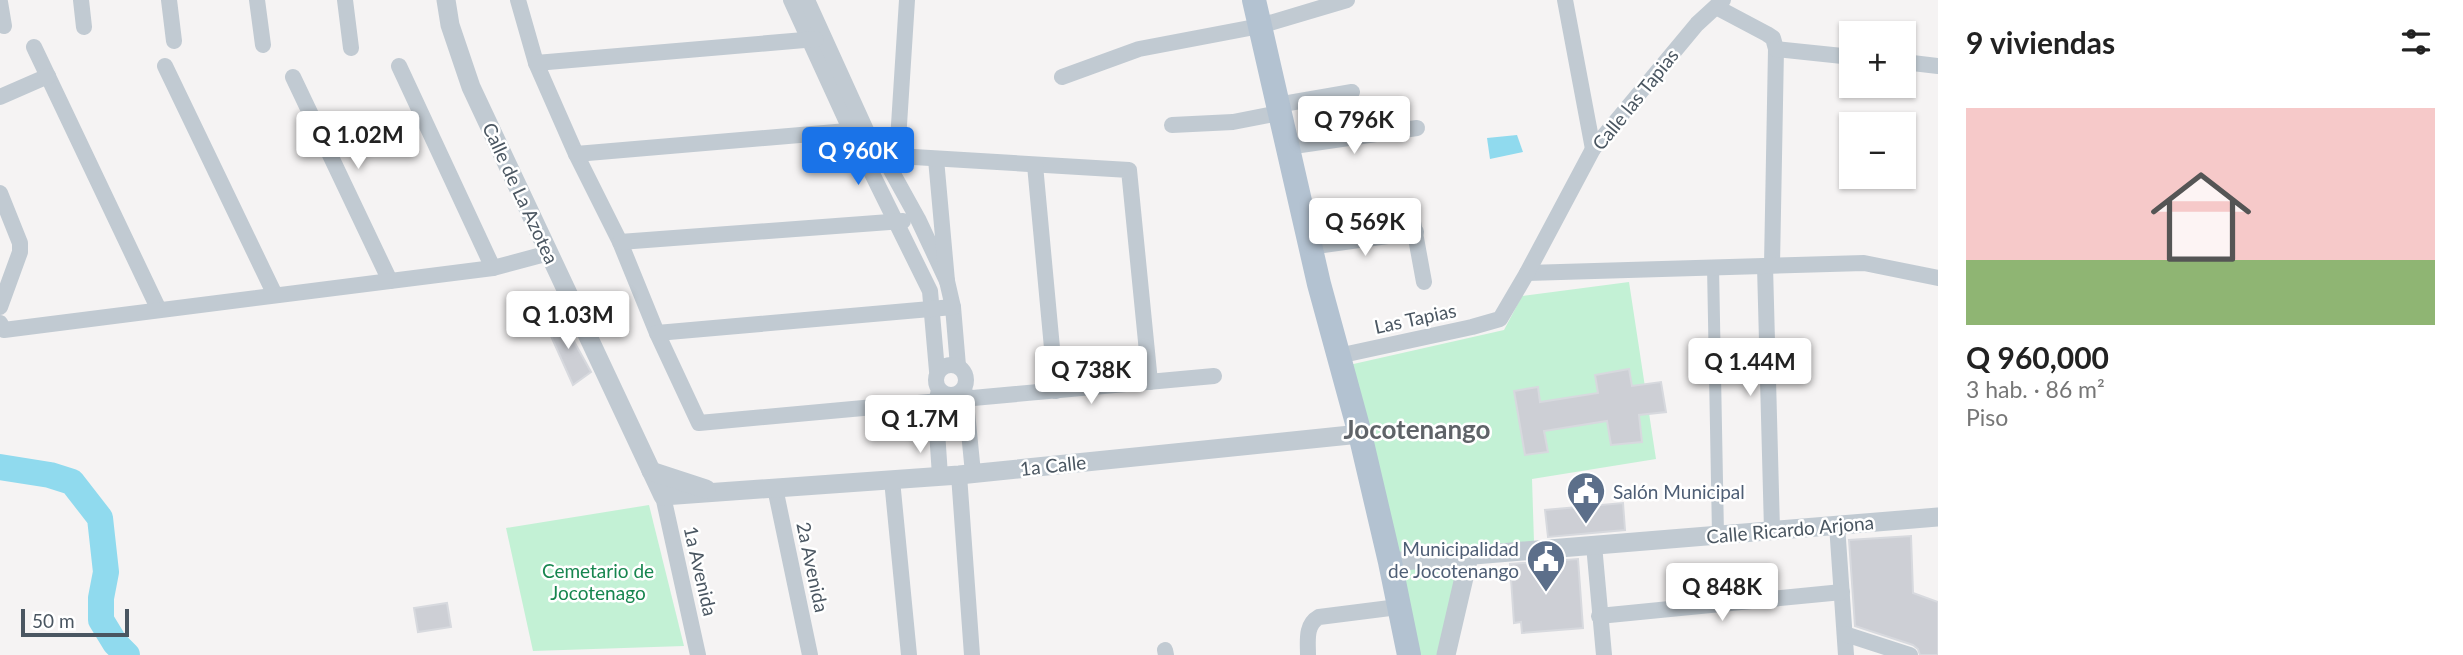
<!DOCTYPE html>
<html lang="es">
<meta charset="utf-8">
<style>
body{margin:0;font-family:Lato,sans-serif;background:#f6f6f6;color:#222;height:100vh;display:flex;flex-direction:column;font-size:26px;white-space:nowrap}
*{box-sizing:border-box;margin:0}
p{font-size:23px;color:#767676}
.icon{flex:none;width:38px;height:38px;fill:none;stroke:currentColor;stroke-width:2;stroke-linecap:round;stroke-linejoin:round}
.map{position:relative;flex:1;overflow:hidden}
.details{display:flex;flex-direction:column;background:#fff;width:525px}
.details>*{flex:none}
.fabs{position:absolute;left:1839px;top:21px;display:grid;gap:14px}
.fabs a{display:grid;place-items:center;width:77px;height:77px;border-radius:0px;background:#fff;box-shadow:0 2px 5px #0004;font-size:35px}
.scale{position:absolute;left:21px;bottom:18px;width:108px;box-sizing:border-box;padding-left:7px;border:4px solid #4a5661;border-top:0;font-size:19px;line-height:24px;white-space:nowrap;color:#4a5661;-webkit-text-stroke:5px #fff;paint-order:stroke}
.price{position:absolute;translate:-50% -60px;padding:0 16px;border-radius:7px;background:#fff;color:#222;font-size:23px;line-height:46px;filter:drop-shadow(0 2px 4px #0008)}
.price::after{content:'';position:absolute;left:50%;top:42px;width:21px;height:16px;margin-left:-10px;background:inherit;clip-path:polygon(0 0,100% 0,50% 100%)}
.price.selected{background:#1a73e8;color:#fff}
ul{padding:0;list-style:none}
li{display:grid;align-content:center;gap:14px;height:371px;padding:0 28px}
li+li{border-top:2px solid #e0e0e0}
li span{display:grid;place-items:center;height:217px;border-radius:0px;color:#555}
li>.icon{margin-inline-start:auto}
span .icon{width:126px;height:126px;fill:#fffc;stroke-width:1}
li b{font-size:30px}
h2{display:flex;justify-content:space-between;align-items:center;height:84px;padding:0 28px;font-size:30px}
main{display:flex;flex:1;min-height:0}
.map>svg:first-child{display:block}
.green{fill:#c3f1d5}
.water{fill:#90daee}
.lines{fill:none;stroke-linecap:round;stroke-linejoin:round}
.river{stroke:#90daee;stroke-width:26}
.building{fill:#cdcfd5;stroke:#d7d9de;stroke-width:2}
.pedestrian{stroke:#c1cad2;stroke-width:12}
.minor{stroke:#c1cad2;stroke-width:16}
.tertiary{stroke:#c1cad2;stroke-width:19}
.primary{stroke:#b3c2d1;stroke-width:24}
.labels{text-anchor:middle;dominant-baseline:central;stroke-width:5;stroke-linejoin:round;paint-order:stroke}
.street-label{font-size:19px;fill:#4a5661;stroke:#fff}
.service-label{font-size:19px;fill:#4e5e75;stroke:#fff;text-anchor:start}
.park-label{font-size:19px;fill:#17864f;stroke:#fff}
.district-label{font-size:26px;font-weight:bold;fill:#5f6368;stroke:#fff}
</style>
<main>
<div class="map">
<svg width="1938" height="655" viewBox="0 0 1938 655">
<rect width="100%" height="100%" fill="#f5f3f3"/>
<!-- green -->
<g class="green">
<path d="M1629 282 1656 459 1532 479 1534 542 1397 554 1349 365 1504 330 1522 296Z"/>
<path d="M649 505 684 646 533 651 506 528Z"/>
<path d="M1463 563 1443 655H1415L1398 568Z"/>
</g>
<!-- water -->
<path class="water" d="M1517 135 1523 152 1490 159 1487 138Z"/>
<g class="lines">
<!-- river -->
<path class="river" d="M0 467 50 475 72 482 100 518 106 572 101 598V620L115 643 127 655"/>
</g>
<!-- building -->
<g class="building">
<path d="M561 318 591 372 573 385 546 325Z"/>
<path d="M1629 369 1632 386 1661 382 1666 412 1639 415 1642 442 1611 445 1607 421 1544 431 1548 452 1525 455 1514 391 1538 387 1540 402 1598 393 1595 375Z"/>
<path d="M1623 503 1625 530 1548 537 1545 510Z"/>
<path d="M1911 536 1913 593 1938 602V655H1920L1918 649 1913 645 1855 626 1849 540Z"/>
<path d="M1578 559 1583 628 1522 633 1521 622 1514 623 1510 564Z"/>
<path d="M447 603 451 627 418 632 414 608Z"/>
</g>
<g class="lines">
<!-- pedestrian -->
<path class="pedestrian" d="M1713 266 1718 535"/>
<!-- minor -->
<g class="minor">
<path d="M81 0 84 27"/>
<path d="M169 0 174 41"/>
<path d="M257 0 263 45"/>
<path d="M345 0 351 48"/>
<path d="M518 0 536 63 576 154 620 242 657 333 699 423 1214 376"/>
<path d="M791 0 851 131 930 291 937 371"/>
<path d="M807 0 866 130 887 163 918 219 947 281"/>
<path d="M1565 0 1593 149"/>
<path d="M0 2 4 26"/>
<path d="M1716 7 1767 34 1773 38 1776 49 1772 265"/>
<path d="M34 47 159 310"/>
<path d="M1776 49 1852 57"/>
<path d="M1904 62 1938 66"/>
<path d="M536 63 816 39"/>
<path d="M165 66 275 295"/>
<path d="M399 66 493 268"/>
<path d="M293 77 390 281"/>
<path d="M1062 77 1139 49 1260 26 1347 0"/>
<path d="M0 97 48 76"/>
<path d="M1277 105 1352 92"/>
<path d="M1172 125 1233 122 1279 113"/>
<path d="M1287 147 1417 128"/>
<path d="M576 154 859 130"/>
<path d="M897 156 907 0"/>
<path d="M936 159 947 281 953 307 958 366"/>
<path d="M887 163 897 156 1129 170 1150 382"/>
<path d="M1035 165 1056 391"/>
<path d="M0 193 20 243V252L0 307"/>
<path d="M1411 211 1424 282"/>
<path d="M620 242 903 221"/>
<path d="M1309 247 1416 232"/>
<path d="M1765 266 1772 530"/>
<path d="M1527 273 1864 263 1938 278"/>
<path d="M0 323 4 330 493 268 549 253"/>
<path d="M657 333 953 307"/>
<path d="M1338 356 1472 327 1500 319 1527 273 1593 149 1697 24 1723 0"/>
<circle cx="951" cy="380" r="15"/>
<path d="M965 392 973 473"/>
<path d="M938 394 937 431 940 476"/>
<path d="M959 475 972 655"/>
<path d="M892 480 909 655"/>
<path d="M775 488 810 655"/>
<path d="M663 496 698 655"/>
<path d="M1837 525 1846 655"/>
<path d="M1594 545 1604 655"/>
<path d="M1599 616 1842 592"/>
<path d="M1845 634 1910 655"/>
<path d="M1165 650 1166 655"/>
<path d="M1308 655C1308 641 1305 625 1319 617L1398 607"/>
</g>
<!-- tertiary -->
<g class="tertiary">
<path d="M446 0 450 25 471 87 663 496 959 475 1360 434"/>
<path d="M651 471 706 489"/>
<path d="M1390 562 1938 517"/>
<path d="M1446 655 1469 556"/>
</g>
<!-- primary -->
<path class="primary" d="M1254 0 1319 284 1360 434 1390 562 1409 655"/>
</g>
<!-- icons -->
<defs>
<g id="civic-pin" transform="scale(2.0125)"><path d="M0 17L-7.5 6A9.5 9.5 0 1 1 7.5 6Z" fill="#5c6f8a" stroke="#fff"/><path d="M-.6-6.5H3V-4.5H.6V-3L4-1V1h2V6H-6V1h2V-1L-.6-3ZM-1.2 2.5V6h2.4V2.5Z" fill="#fff"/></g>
</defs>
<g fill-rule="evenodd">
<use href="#civic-pin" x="1586" y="491"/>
<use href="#civic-pin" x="1546" y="559"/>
</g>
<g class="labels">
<!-- street labels -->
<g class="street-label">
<text transform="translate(1635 99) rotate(-51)">Calle las Tapias</text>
<text transform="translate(521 193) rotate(65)">Calle de La Azotea</text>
<text transform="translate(1415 318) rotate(-12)">Las Tapias</text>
<text transform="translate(1053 465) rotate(-6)">1a Calle</text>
<text transform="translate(1790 529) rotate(-5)">Calle Ricardo Arjona</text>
<text transform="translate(813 567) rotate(78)">2a Avenida</text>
<text transform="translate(701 571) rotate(77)">1a Avenida</text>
</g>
<!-- service labels -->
<g class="service-label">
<text x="1613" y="491">Salón Municipal</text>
<text x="1519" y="548" text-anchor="end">Municipalidad<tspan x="1519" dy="22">de Jocotenango</tspan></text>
</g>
<!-- park labels -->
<g class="park-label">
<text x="598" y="570">Cemetario de<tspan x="598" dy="22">Jocotenago</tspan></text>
</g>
<!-- district labels -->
<g class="district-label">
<text x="1417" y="429">Jocotenango</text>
</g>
</g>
</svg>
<div class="fabs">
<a>+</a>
<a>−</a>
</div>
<div class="scale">50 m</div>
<b class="price" style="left:1354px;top:156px">Q 796K</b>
<b class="price" style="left:358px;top:171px">Q 1.02M</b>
<b class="price selected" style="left:858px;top:187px">Q 960K</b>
<b class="price" style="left:1365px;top:258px">Q 569K</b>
<b class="price" style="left:568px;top:351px">Q 1.03M</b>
<b class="price" style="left:1750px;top:398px">Q 1.44M</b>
<b class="price" style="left:1091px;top:406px">Q 738K</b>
<b class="price" style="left:920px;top:455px">Q 1.7M</b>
<b class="price" style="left:1722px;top:623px">Q 848K</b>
</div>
<section class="details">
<h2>9 viviendas<svg class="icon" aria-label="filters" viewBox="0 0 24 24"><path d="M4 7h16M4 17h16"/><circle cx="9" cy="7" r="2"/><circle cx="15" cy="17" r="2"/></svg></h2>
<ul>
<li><span style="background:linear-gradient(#f6c9c9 70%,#8fb573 0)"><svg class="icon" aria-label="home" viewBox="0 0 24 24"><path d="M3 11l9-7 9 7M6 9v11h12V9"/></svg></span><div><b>Q 960,000</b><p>3 hab. · 86 m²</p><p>Piso</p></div></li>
</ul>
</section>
</main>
